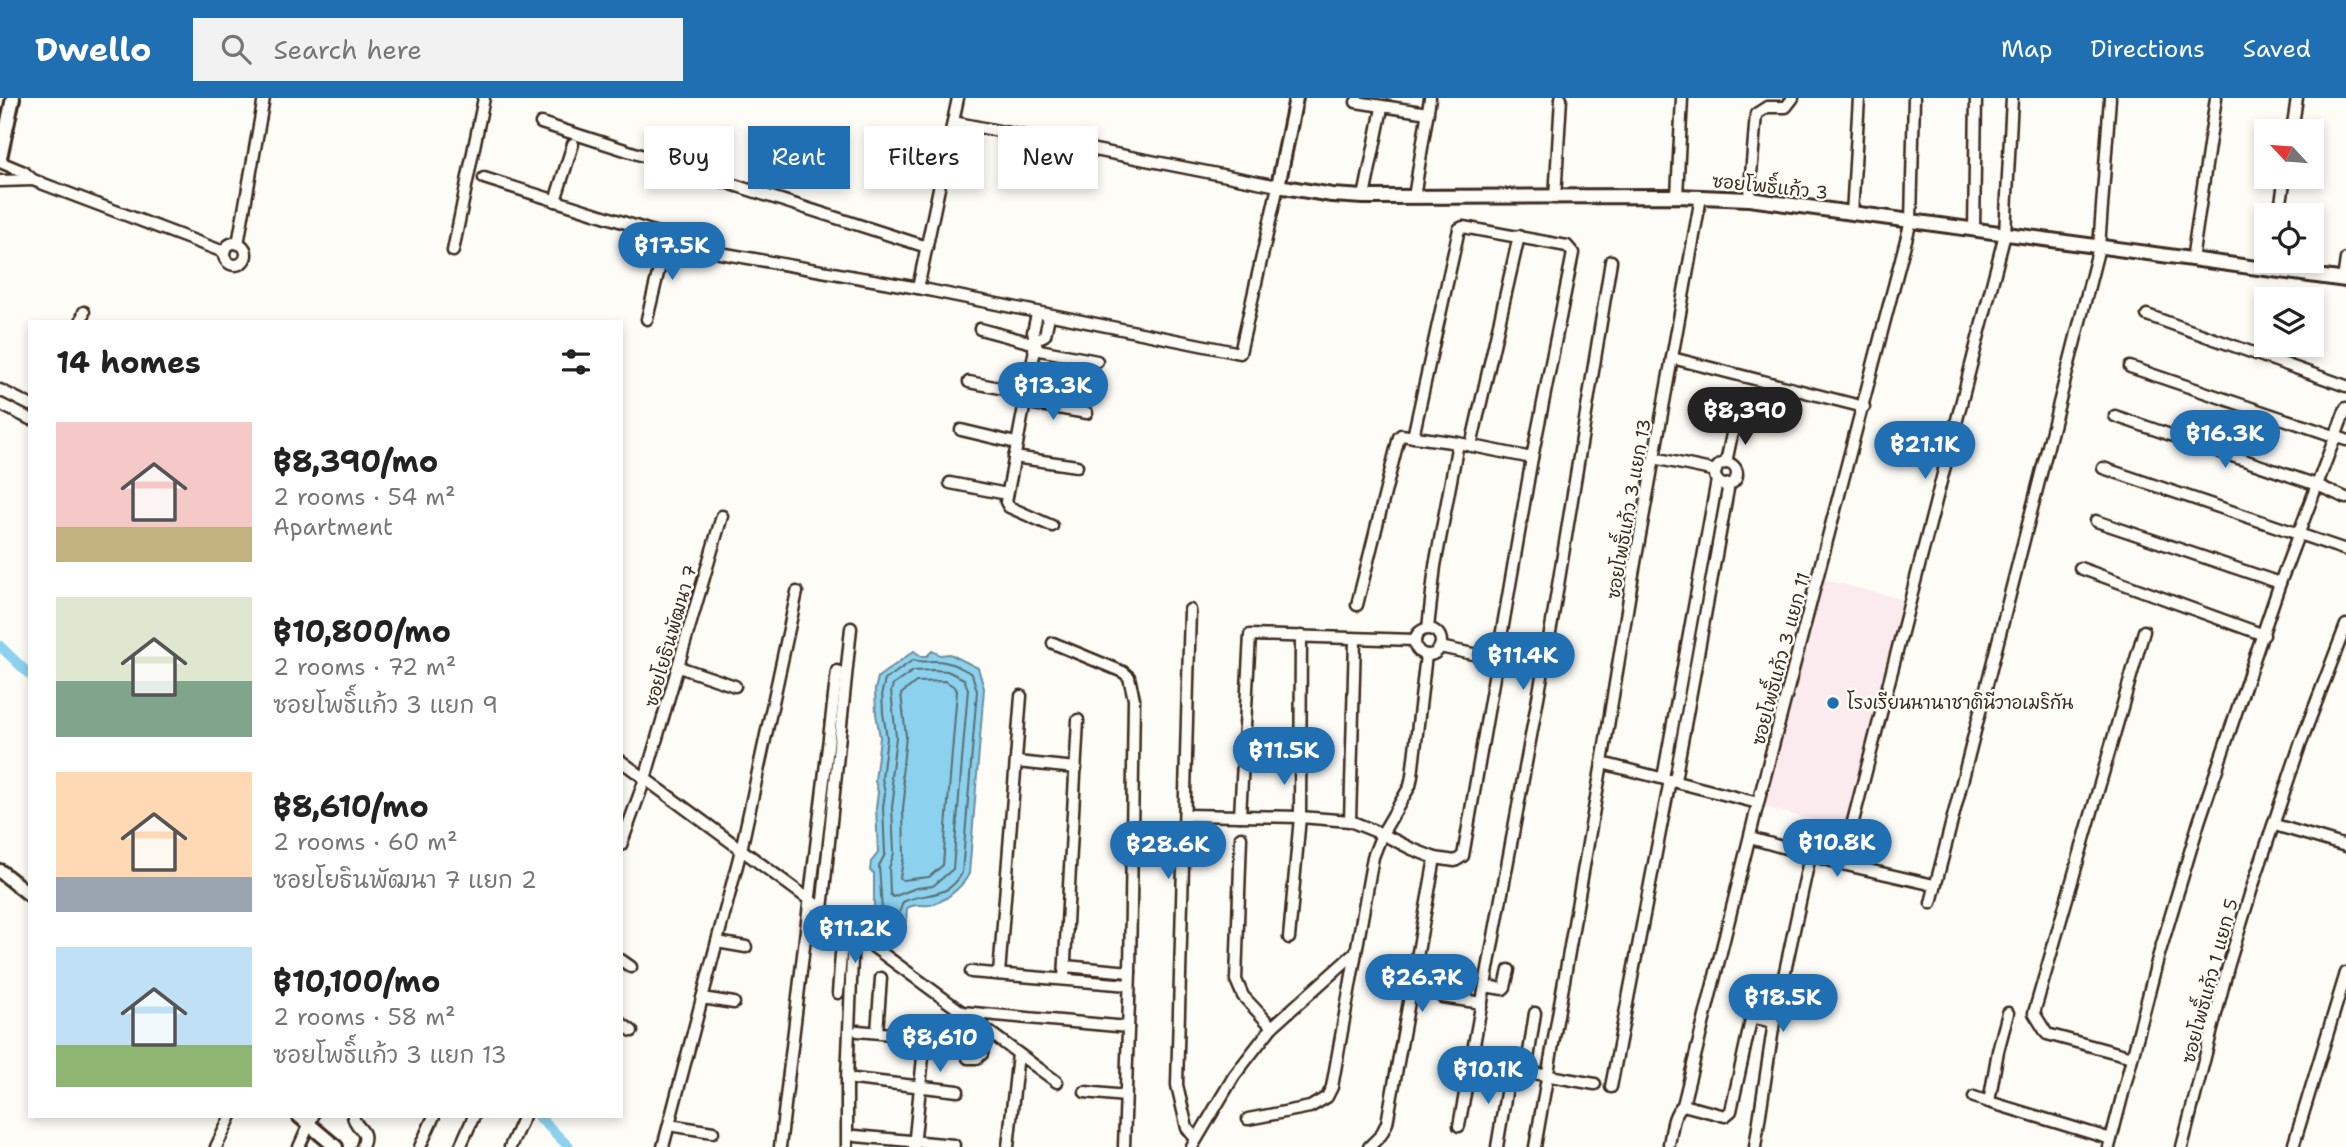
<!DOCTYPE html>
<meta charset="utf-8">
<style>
body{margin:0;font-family:"Shantell Sans","Playpen Sans Thai",sans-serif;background:#f2f2f2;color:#222;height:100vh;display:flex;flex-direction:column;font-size:26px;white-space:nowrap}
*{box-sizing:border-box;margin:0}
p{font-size:23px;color:#767676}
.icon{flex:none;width:38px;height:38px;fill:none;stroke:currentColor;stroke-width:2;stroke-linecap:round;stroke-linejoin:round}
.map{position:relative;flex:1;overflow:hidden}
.side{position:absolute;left:28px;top:222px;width:595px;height:798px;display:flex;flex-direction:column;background:#fff;border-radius:0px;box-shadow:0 4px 10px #0003}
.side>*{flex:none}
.guide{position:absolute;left:644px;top:28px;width:665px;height:63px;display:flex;gap:14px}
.needle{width:46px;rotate:296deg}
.fabs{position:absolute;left:2254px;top:21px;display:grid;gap:14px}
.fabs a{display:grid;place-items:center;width:70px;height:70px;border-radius:0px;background:#fff;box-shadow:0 4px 10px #0003;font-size:35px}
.price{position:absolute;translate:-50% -60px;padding:0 16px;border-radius:24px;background:#1f6fb2;color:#fff;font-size:23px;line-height:46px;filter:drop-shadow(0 2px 4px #0008)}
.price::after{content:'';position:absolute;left:50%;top:42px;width:21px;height:16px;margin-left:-10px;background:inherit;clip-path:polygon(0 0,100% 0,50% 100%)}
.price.selected{background:#222;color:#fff}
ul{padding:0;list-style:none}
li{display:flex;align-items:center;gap:21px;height:175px;padding:0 28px}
li span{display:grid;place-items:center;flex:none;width:196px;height:140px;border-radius:0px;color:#555}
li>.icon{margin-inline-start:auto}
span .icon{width:84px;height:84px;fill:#fffc;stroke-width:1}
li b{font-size:30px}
h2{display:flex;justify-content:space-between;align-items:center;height:84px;padding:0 28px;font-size:30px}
.tag{padding:0 24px;border-radius:0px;background:#fff;box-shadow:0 4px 10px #0003;font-size:24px;line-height:63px}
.tag.selected{background:#1f6fb2;color:#fff}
header{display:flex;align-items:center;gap:42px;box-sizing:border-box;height:98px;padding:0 35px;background:#1f6fb2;color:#fff}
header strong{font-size:33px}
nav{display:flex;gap:38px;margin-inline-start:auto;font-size:24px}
.search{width:490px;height:63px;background:#f2f2f2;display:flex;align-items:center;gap:18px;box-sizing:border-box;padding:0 24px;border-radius:0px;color:#767676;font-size:26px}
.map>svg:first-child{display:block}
.built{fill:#fbeaee}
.water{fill:#8cd1ee;stroke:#6c8e9b;stroke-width:2}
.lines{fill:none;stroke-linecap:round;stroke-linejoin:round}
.shore{stroke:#5b6d71;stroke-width:2}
.canal{stroke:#8cd1ee;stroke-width:10}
.minor-casing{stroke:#3b2a1e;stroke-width:15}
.tertiary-casing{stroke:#3b2a1e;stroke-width:18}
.minor{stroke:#fdfcf7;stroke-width:10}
.tertiary{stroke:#fdfcf7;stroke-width:12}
.poi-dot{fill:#1f6fb2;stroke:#fdfcf7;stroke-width:2.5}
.labels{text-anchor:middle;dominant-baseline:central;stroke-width:5;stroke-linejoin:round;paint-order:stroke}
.street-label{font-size:18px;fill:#3b2a1e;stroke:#fdfcf7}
.poi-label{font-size:18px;fill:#3b2a1e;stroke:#fdfcf7;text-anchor:start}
</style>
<header>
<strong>Dwello</strong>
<div class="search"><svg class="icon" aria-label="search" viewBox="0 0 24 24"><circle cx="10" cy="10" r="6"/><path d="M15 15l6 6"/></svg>Search here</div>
<nav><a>Map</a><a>Directions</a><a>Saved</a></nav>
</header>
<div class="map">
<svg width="2346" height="1049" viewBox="0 0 2346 1049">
<rect width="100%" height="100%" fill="#fdfcf7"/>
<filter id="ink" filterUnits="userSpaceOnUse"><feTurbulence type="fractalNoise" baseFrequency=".0143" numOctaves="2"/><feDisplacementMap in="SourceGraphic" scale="14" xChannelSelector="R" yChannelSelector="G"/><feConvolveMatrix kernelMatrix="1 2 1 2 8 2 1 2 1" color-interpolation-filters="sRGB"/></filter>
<g filter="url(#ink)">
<!-- built -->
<path class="built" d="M1821 481 1905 502 1844 730 1761 708Z"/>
<!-- water -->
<path class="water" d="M914 553 921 558H927L932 553 940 557 950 556 978 570 984 590 969 776C962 789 944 805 929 807 920 808 916 805 907 810L906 825 899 830 874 818V775L870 773 871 764 878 755 876 710 878 694 875 683 880 639 876 616 875 592 878 579Z"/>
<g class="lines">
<!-- shore -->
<g class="shore">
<path d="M913 562C922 565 927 563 935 563 949 563 960 569 972 576L977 593 962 775C947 803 924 793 903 804L898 818 894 820 882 812 879 768 885 756 883 709 885 695 882 680 887 640 883 615 882 593 885 582Z"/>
<path d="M934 572 947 573 964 581 968 591 953 771 933 788 916 790 893 799 890 796 889 770 894 755 892 709 894 694 891 679 896 639 891 593 893 587 913 573Z"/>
<path d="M916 584 945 583 955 589 957 593 943 767 929 779 903 782 900 780 904 758 903 710 905 693 902 677 906 638 901 596Z"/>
</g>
<!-- canal -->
<g class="canal">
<path d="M0 548 30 577"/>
<path d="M538 1018 569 1049"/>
</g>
<!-- minor casing -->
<g class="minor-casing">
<g id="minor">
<path d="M1356 4 1428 15"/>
<path d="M541 25 927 149"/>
<path d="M2292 33 2297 0"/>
<path d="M0 64 24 74 33 82 224 154"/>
<path d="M484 80 720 155 918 190 1240 255 1278 88 953 24"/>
<path d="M0 83 33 82"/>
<path d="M1677 98 1682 0"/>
<path d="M1364 99 1382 10"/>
<path d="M1414 99 1430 0"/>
<path d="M1555 100 1561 0"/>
<path d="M1749 101 1756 16 1767 9H1786L1793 0"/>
<path d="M555 103 573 46"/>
<path d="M1852 116 1859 0"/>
<path d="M2279 117 2285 79"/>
<path d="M1974 132 1976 0"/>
<circle cx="235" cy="156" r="11"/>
<path d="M238 146 264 0"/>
<path d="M453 153 484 0"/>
<path d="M2192 162 2216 0"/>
<path d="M2343 182 2346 161"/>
<path d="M918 190 958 0"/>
<path d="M1037 216 1033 234 1036 246 1006 404 1009 409 1052 428"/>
<path d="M2147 217 2346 288"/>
<path d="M647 221 667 138"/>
<path d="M81 224 84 214"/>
<path d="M980 231 1036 246"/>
<path d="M1036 242 1045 237 1049 218"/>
<path d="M1034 251 1097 263"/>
<path d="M1672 260 1864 309"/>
<path d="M2130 269 2346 342"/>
<path d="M969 284 1025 295"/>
<path d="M0 292 30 307"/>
<path d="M1023 304 1087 315"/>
<path d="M0 306 30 321"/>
<path d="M2115 318 2317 387 2346 400"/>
<path d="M961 332 1016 345"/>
<path d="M1471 348 1519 138"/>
<path d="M1014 359 1077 368"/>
<path d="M1654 360 1716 373"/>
<path d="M1726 365 1734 326"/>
<circle cx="1726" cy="376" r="11"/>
<path d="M2103 370 2346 452"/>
<path d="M950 385 1007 396"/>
<path d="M2096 423 2280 485"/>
<path d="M2080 470 2264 537"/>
<path d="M1357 507 1399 339 1401 337 1458 345 1532 360"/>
<path d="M1190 512 1177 987 1187 1030 1196 1041"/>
<path d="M1428 530 1435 468 1458 345"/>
<circle cx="1428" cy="544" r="13"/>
<path d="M1053 545 1123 574 1129 579 1134 601 1130 874 1124 1049"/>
<path d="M1440 549 1496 561"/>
<path d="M679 569 735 588"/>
<path d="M621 663 1057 984"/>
<path d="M1017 664 1076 670"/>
<path d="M1602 665 1758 705"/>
<path d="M1663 680 1717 382"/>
<path d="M1675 682 1729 386"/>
<path d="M1186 717 1300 719 1350 723 1382 736 1412 751 1435 760 1455 763 1463 758 1532 360 1573 155 1567 148 1463 129 1459 131 1413 339"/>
<path d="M1240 718 1250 537 1415 542"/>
<path d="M1350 723 1355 541"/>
<path d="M2275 727 2346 748"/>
<path d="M1241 739 1236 882 1243 898 1272 929"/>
<path d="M1750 740 1842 766 1934 787"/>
<path d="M621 747 645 681 722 418"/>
<path d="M1842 766 2005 136 2012 0"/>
<path d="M1931 805 2099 149 2110 0"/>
<path d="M822 812 851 530"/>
<path d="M1289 840 1300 719 1301 538"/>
<path d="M717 844 746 849"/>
<path d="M621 862 631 869"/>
<path d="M1065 868 1130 874"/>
<path d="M971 874 1129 887"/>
<path d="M999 876 1021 598"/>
<path d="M1064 881 1078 622"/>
<path d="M1485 888 1503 891 1505 889 1509 872"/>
<path d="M838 895 841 856 850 834"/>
<path d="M1442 899 1482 905"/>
<path d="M702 900 734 905"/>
<path d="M2008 915 1998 953 1989 1004 2111 1041"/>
<path d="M621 925 632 933"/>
<path d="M858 933 958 942"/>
<path d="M877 934 881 880"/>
<path d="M946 941 962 914 1128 929"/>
<path d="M2132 959 2047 936 2034 915 2144 533"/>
<path d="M968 960H977L982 956 987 933"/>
<path d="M1471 964 1595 986"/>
<path d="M1526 974 1535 915"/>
<path d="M854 981 958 993"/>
<path d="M1611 989 1670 682"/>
<path d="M1085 994 1125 998"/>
<path d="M1974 999 1989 1004"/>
<path d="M1683 1007 1725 1018 1731 1013 1751 922 1756 920 1774 924 1810 758"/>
<path d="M353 1018C356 1033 370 1030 362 1049"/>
<path d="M1248 1021 1310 1009 1327 999 1332 989 1373 759 1382 736 1410 688 1412 678 1426 557"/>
<path d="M669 1027 713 1034"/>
<path d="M1459 1028 1552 524 1611 163"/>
<path d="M855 1038 954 1047"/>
<path d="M1669 1046C1672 1033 1672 1016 1683 1007L1758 705 1911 123 1914 0"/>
<path d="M216 1049 231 1018"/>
<path d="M299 1049 313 1018"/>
<path d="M420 1049 434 1018"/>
<path d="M460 1049 474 1018"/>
<path d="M510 1049 524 1018"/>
<path d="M663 1049 741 752 797 494"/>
<path d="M780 1049 837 573"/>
<path d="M847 1049V981L853 835"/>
<path d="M914 1049 925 939"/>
<path d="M1008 1049 1018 956"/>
<path d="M1192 1049 1234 978 1272 929 1356 854"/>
<path d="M1369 1049 1381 1037 1387 1025 1435 760"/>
<path d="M1497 1049 1510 971"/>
<path d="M1535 1049 1602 665 1633 476 1701 99"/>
<path d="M1755 1049 1774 924"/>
<path d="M2109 1049 2158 860 2199 724 2280 485 2346 310"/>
<path d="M2182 1049 2228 869 2252 790 2301 644 2346 527"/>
<path d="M2293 1049 2346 875"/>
</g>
</g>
<!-- tertiary casing -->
<g class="tertiary-casing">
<g id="tertiary">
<path d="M1296 0 1278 88 1332 97 1364 99 1677 98 1749 101 2346 182"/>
<path d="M0 60 13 0"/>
<path d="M0 773 30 797"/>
<path d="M299 1018 336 1049"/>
</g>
</g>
<!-- minor -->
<use href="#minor" class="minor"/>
<!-- tertiary -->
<use href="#tertiary" class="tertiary"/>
</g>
</g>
<!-- markers -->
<circle class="poi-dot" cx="1833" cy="605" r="7"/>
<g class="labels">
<!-- street labels -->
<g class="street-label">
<text transform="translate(1770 89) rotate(6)">ซอยโพธิ์แก้ว 3</text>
<text transform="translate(1629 411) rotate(-80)">ซอยโพธิ์แก้ว 3 แยก 13</text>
<text transform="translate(671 538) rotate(-74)">ซอยโยธินพัฒนา 7</text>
<text transform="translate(1781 561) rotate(-75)">ซอยโพธิ์แก้ว 3 แยก 11</text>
<text transform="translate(2210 883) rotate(-75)">ซอยโพธิ์แก้ว 1 แยก 5</text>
</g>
<!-- poi labels -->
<g class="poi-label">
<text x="1847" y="605">โรงเรียนนานาชาตินีวาอเมริกัน</text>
</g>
</g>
</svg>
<div class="fabs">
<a><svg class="needle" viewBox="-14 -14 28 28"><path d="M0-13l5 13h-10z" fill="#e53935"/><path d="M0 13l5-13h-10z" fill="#767676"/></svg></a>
<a><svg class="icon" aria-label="locate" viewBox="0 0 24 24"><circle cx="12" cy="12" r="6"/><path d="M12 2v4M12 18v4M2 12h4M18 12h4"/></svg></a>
<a><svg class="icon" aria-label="layers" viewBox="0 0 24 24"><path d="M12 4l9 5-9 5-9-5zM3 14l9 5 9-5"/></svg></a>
</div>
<b class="price" style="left:672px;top:184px">฿17.5K</b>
<b class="price" style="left:1053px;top:324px">฿13.3K</b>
<b class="price selected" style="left:1745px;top:349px">฿8,390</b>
<b class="price" style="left:2225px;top:372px">฿16.3K</b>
<b class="price" style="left:1925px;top:383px">฿21.1K</b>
<b class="price" style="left:1523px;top:594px">฿11.4K</b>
<b class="price" style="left:1284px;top:689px">฿11.5K</b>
<b class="price" style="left:1837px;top:781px">฿10.8K</b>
<b class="price" style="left:1168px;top:783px">฿28.6K</b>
<b class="price" style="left:855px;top:867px">฿11.2K</b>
<b class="price" style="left:1422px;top:916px">฿26.7K</b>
<b class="price" style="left:1783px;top:936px">฿18.5K</b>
<b class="price" style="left:940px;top:976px">฿8,610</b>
<b class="price" style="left:1488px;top:1008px">฿10.1K</b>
<div class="guide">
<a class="tag">Buy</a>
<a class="tag selected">Rent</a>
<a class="tag">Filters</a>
<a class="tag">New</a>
</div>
<section class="side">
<h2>14 homes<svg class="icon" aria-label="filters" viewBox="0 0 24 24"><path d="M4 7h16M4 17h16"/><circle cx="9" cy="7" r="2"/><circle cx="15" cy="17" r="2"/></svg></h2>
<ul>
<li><span style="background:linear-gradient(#f6c9c9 75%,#c2b280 0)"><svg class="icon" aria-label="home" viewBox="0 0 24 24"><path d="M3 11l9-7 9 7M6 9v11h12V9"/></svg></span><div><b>฿8,390/mo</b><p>2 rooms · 54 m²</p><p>Apartment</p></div></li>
<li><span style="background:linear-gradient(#dfe7d0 60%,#7fa58c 0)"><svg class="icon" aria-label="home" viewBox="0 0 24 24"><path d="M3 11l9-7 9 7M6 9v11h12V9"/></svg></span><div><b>฿10,800/mo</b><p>2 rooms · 72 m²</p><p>ซอยโพธิ์แก้ว 3 แยก 9</p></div></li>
<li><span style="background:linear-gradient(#ffd9b3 75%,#9aa5b1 0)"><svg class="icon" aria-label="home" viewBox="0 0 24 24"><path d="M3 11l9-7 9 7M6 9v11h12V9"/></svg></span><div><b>฿8,610/mo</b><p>2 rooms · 60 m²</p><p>ซอยโยธินพัฒนา 7 แยก 2</p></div></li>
<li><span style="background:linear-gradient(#bfe0f5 70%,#8fb573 0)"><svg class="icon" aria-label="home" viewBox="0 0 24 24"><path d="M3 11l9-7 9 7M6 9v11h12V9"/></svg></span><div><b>฿10,100/mo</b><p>2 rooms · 58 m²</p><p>ซอยโพธิ์แก้ว 3 แยก 13</p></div></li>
</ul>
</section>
</div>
